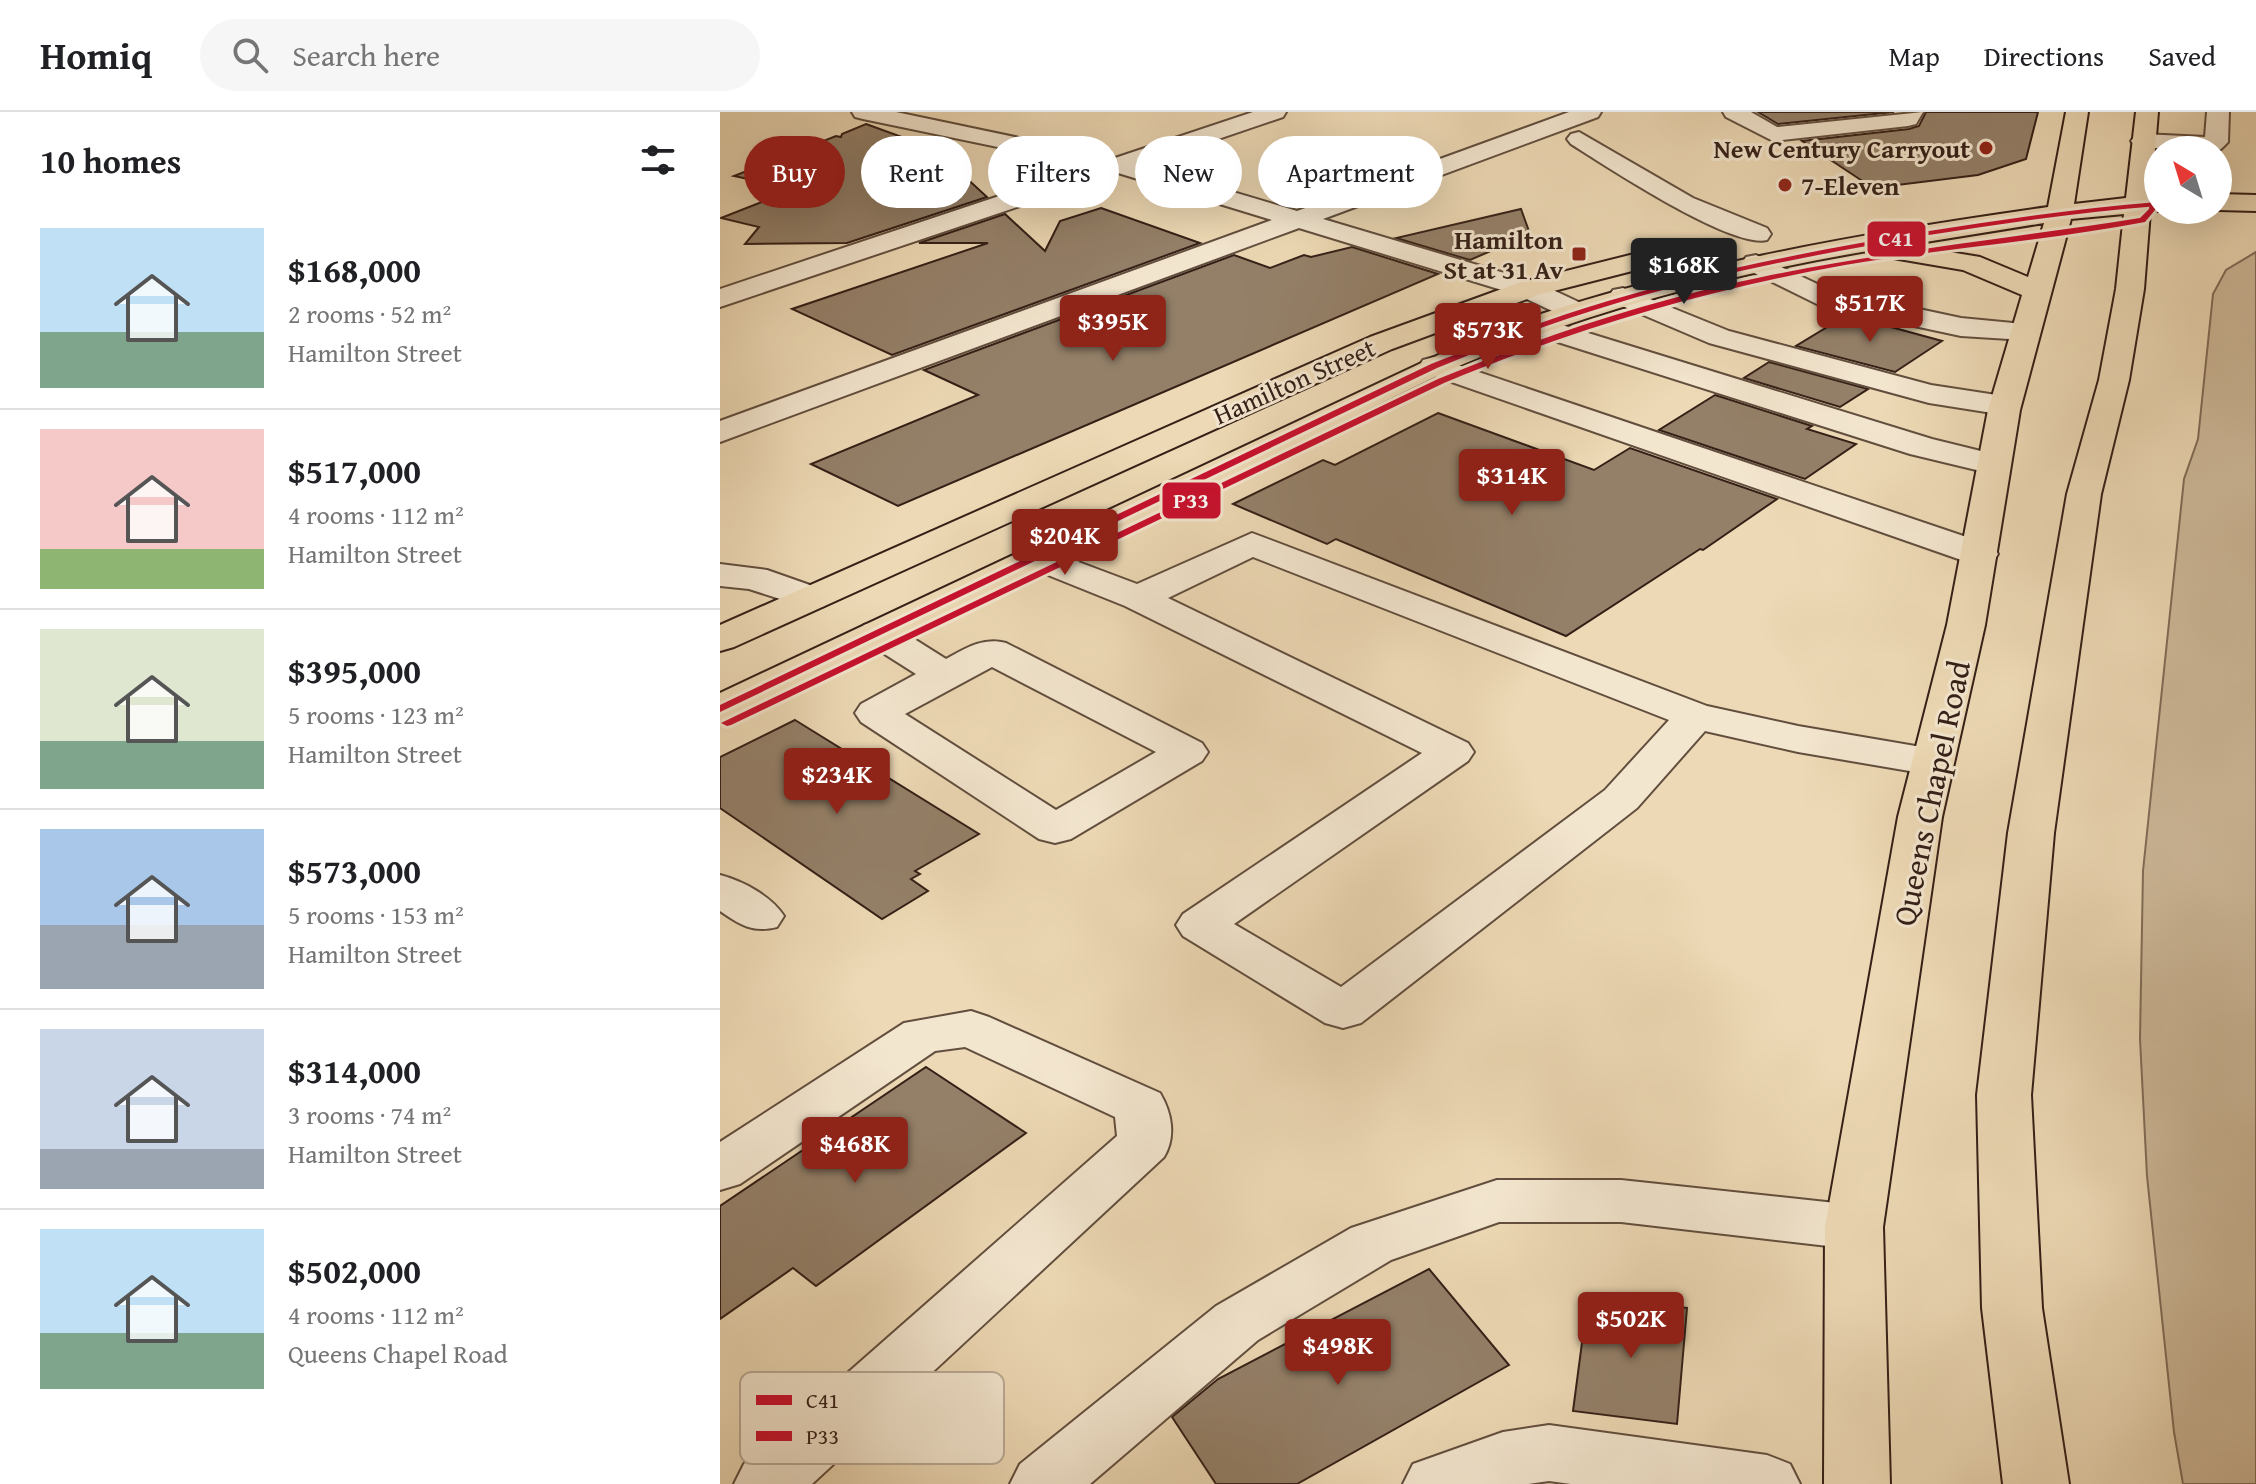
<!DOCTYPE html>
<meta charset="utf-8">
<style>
body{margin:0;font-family:"Gentium Book Plus",serif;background:#f6f6f6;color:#202124;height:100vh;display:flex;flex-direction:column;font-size:30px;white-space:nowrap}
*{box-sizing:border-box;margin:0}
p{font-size:26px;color:#757577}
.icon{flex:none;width:44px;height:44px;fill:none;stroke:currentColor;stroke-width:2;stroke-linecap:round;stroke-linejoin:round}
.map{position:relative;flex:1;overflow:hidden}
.details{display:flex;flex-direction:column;background:#fff;width:720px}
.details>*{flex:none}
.top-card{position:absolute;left:24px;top:24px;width:760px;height:72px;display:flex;gap:16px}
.needle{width:52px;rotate:322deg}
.tools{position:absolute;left:1424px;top:24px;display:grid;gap:16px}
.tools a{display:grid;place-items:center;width:88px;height:88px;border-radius:50%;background:#fff;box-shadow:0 8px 32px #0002;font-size:40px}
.price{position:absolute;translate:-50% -68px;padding:0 18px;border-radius:8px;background:#8f2418;color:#fff;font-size:26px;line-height:52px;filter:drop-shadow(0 2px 4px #0008)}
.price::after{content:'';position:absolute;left:50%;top:48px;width:24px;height:18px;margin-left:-12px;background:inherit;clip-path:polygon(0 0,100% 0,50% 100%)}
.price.active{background:#222;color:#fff}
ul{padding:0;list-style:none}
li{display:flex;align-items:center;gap:24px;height:200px;padding:0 40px}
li+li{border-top:2px solid #e0e0e0}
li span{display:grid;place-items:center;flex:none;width:224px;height:160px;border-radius:0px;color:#555}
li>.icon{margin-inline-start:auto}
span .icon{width:96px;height:96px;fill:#fffc;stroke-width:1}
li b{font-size:34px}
h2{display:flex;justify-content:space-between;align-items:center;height:96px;padding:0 40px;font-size:34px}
.pill{padding:0 28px;border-radius:36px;background:#fff;box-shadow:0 8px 32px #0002;font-size:28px;line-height:72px}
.pill.active{background:#8f2418;color:#fff}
header{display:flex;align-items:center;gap:48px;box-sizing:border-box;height:112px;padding:0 40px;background:#fff;border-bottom:2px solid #e0e0e0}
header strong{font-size:38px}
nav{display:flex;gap:44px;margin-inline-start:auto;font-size:28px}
.search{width:560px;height:72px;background:#f6f6f6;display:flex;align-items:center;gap:20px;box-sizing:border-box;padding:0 28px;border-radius:44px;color:#757577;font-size:30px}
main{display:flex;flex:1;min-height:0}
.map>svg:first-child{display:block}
.green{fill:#ceb99a;stroke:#816c58;stroke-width:2}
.building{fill:#948069;stroke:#341f17;stroke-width:2}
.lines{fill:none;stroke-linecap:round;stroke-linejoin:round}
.minor-casing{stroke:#624e3e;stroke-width:4}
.major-casing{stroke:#341f17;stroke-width:4}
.minor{fill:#f3e6cf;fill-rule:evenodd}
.major{fill:#edd9b5;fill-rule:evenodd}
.bus-1-casing{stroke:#f3e6cf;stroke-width:6}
.bus-2-casing{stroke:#f3e6cf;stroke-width:6}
.bus-1{fill:#c8102e;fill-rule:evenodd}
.bus-2{fill:#c8102e;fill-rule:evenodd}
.poi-dot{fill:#8f2418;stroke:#f3e6cf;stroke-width:3}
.labels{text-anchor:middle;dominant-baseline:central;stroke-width:6;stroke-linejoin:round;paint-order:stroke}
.far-poi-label{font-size:26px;font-weight:bold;fill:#341f17;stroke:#f3e6cf;text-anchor:end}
.far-street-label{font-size:26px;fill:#341f17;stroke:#f3e6cf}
.street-label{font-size:32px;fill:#341f17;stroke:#f3e6cf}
.key{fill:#f3e6cf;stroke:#baaa98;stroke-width:2}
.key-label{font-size:22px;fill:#341f17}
.line-badge{stroke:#f3e6cf;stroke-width:3}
.badge-label{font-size:22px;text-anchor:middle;font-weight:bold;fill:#fff}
</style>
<header>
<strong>Homiq</strong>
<div class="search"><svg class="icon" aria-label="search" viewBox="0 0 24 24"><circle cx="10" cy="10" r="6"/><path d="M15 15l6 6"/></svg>Search here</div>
<nav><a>Map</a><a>Directions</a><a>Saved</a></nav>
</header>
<main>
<section class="details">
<h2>10 homes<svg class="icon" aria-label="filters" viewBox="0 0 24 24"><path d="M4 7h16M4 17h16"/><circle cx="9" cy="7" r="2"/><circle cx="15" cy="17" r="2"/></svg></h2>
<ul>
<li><span style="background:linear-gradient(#bfe0f5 65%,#7fa58c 0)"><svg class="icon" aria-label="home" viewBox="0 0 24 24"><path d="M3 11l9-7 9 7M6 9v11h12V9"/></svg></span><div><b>$168,000</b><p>2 rooms · 52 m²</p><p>Hamilton Street</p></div></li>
<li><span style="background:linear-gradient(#f6c9c9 75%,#8fb573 0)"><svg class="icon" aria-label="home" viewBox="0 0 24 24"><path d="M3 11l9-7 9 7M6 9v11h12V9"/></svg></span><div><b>$517,000</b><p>4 rooms · 112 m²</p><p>Hamilton Street</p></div></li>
<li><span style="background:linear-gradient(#dfe7d0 70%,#7fa58c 0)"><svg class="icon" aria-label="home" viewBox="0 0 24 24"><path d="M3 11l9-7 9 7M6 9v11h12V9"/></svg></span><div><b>$395,000</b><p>5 rooms · 123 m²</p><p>Hamilton Street</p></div></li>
<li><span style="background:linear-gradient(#a9c7e8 60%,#9aa5b1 0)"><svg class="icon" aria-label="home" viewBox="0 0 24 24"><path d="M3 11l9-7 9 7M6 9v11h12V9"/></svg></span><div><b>$573,000</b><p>5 rooms · 153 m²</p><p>Hamilton Street</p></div></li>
<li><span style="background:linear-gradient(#c9d6e8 75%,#9aa5b1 0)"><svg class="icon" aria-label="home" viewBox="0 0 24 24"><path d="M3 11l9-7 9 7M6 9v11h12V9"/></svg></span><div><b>$314,000</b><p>3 rooms · 74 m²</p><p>Hamilton Street</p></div></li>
<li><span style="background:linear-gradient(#bfe0f5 65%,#7fa58c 0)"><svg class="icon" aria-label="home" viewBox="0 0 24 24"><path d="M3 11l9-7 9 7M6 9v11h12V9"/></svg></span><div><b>$502,000</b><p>4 rooms · 112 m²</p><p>Queens Chapel Road</p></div></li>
</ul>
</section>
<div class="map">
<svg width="1536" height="1372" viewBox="0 0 1536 1372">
<rect width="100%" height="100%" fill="#edd9b5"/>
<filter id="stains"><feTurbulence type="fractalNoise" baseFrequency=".0025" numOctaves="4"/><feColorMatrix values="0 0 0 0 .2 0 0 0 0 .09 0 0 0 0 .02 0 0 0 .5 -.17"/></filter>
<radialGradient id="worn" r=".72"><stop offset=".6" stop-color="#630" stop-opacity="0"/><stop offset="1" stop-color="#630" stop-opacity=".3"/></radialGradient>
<!-- green -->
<path class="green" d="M1536 140V1372H1463L1454 1320 1427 1064 1420 927 1423 759 1464 367 1478 327 1493 182 1506 158Z"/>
<!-- building -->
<g class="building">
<path d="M1038 0H1174L1058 12Z"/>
<path d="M1206 0H1318L1306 47 1258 63 1153 76 1082 29 1189 17 1199 14Z"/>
<path d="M146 12 215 37 267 85 127 131 25 132 39 115 1 106 75 77 14 64 116 24 121 25 122 22Z"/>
<path d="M381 96 480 131 172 243 72 197 268 131H199L285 102 325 139 340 109Z"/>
<path d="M801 97 810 122 750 148 676 126Z"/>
<path d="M632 135 718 162 178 394 91 352 258 283 204 258 514 143 550 156 584 143 591 145Z"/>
<path d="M1127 203 1222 229 1175 260 1076 234Z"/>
<path d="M1049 250 1148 277 1120 295 1024 266Z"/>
<path d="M995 283 1092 314 1087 317 1136 332 1085 367 939 318Z"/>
<path d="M718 301 874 358 910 336 1057 387 983 438 980 437 846 524 616 427 607 432 513 392 603 348 615 353Z"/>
<path d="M75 608 259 722 195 759 200 762 191 767 208 779 162 807 0 696V645Z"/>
<path d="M206 955 306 1021 96 1174 73 1156 0 1207V1094Z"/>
<path d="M709 1157 789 1253 577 1372H496L452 1305 498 1267Z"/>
<path d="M868 1185 967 1196 957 1312 853 1299Z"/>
</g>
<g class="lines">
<!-- minor casing -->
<g class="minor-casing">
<g id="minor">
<path d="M132 0H176L395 46 533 0H566L563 5 422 53 577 99 849 0H881L878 5 603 107 818 171 865 193 869 199 865 205 855 208 845 205 798 183 579 116 0 330V309L552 108 398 61 0 195V177L369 54 143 7 135 5Z"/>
<path d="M1003 0H1031L1057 15 1203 0 1196 12 1188 14 1053 29 1006 5Z"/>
<path d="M1487 0H1509L1508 30 1501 37 1423 36 1415 34 1411 29 1415 24 1423 22 1485 25Z"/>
<path d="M859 20 973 86 1047 116 1051 122 1047 128C1011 137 886 54 851 32L847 27 851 22Z"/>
<path d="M1036 143 1110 178 1241 206 1315 213 1320 219 1315 225 1305 228 1241 224 1101 194 1026 157 1022 151 1026 145Z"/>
<path d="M903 176 1009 219 1211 273 1296 286 1301 293 1296 300 1285 303 1209 291 989 231 893 190 889 184 893 178Z"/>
<path d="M813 204 1212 327 1285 345 1290 352 1285 359 1273 362 1190 342 803 219 798 213 803 207Z"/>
<path d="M714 245 1273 434 1278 442 1273 450 1260 453 1247 450 703 260 699 254 703 248Z"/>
<path d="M532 421 987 594 1078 614 1213 637 1228 641 1234 650 1228 659 1213 663 1078 640 985 619 917 696 641 911 623 916 605 911 463 824 456 813 463 802 702 641 405 494 303 453 298 445 303 437 316 434 417 472ZM533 445 949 608 885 678 621 875 514 812 748 649 754 640 748 631 448 486Z"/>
<path d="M0 452 47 458 104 478 110 486 104 494 91 497 29 477 0 474Z"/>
<path d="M158 509 172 513 226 547C246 536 263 525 286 531L482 631 488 640 482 649 351 727 335 731 319 727 141 610 135 601 141 592 196 562 144 529 139 521 144 513ZM272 555 436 640 336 698 185 602Z"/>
<path d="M0 763C23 769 51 784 64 804L57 815C33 821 20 813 0 799Z"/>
<path d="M251 899 269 905 440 981C452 1001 456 1025 444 1045L92 1372H14L24 1352 397 1024 395 1005 245 935 215 939 20 1072 0 1078V1030L184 911Z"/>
<path d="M777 1068H901L1134 1093 1154 1099 1163 1115 1154 1131 1134 1137 901 1110H779L671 1148 538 1228 370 1372H290L300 1352 496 1194 631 1116Z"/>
<path d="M829 1313 1047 1343 1070 1352 1080 1372H851L829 1369 808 1372H683L693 1352 783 1320Z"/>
</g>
</g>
<!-- major casing -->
<g class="major-casing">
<g id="major">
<path d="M1346 0H1368L1354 92 1406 86 1416 0H1438L1431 85 1438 84V98H1445L1430 100 1424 177 1409 268 1381 382 1334 721 1311 983 1322 1196 1349 1372H1283L1262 1196 1257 983 1288 721 1347 382 1379 268 1396 177 1404 102 1351 107 1300 298 1265 513 1222 705 1163 1115 1170 1372H1104L1105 1115 1178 705 1227 513 1268 298 1302 183 1243 158 1167 145 1164 139 1165 136C1013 161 866 198 725 260L15 606 0 609V581L763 222C946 155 1136 122 1328 95ZM1324 111 1308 165 1260 145 1187 133Z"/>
<path d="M1498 82 1536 83V99L1498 98Z"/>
<path d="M970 128 979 130 983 136 979 142 818 183 672 237 14 535 0 539V513L650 225 798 171Z"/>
</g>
</g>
<!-- minor -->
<use href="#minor" class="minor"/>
<!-- major -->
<use href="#major" class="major"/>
<!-- bus-1 casing -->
<g class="bus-1-casing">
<path id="bus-1" d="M1438 90V94C1361 100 1285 111 1209 123 1103 141 997 161 894 192 834 210 775 232 717 256L0 600V593L711 252C769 229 828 207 888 189 993 158 1101 137 1209 119 1285 107 1361 96 1438 90Z"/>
</g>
<!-- bus-2 casing -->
<g class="bus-2-casing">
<path id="bus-2" d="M1438 45 1435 98 1425 110C1325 129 1224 136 1125 153 986 178 854 217 724 271L11 613 7 614 1 611 718 267C823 224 930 188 1042 165 1167 139 1294 126 1420 106L1429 97 1435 47Z"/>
</g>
<!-- bus-1 -->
<use href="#bus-1" class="bus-1"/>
<!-- bus-2 -->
<use href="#bus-2" class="bus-2"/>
</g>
<!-- markers -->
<g class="poi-dot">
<circle cx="1266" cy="36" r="8"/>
<circle cx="1065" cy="73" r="8"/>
<rect x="851" y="134" width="16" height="16" rx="4"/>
</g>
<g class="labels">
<!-- far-poi labels -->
<g class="far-poi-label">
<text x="1250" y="36">New Century Carryout</text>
<text x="1081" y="73" text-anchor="start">7-Eleven</text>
<text x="843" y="127">Hamilton<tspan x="843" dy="30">St at 31 Av</tspan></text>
</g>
<!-- far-street labels -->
<g class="far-street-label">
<text transform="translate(574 269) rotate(-24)">Hamilton Street</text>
</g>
<!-- street labels -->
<g class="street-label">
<text transform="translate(1211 681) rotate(-78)">Queens Chapel Road</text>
</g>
</g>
<!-- legend -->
<rect x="20" y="1260" width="264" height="92" rx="12" class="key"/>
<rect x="36" y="1283" width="36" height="10" fill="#c8102e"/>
<rect x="36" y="1319" width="36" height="10" fill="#c8102e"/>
<g class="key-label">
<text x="86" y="1296">C41</text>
<text x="86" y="1332">P33</text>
</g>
<g class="line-badge">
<rect x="1146" y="108" width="61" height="38" rx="8" fill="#c8102e"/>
<rect x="441" y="369" width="61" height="39" rx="8" fill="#c8102e"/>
</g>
<g class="badge-label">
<text x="1176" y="134">C41</text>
<text x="471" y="396">P33</text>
</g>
<rect width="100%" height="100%" filter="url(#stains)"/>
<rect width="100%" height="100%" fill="url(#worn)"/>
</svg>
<div class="tools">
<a><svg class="needle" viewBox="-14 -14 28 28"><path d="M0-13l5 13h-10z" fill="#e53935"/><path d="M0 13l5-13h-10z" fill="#757577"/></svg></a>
</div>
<b class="price active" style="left:964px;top:194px">$168K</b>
<b class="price" style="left:1150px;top:232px">$517K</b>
<b class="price" style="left:393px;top:251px">$395K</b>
<b class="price" style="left:768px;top:259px">$573K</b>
<b class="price" style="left:792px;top:405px">$314K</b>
<b class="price" style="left:345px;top:465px">$204K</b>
<b class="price" style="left:117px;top:704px">$234K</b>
<b class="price" style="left:135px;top:1073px">$468K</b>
<b class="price" style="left:911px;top:1248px">$502K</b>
<b class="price" style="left:618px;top:1275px">$498K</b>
<div class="top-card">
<a class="pill active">Buy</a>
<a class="pill">Rent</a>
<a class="pill">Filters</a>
<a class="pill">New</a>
<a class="pill">Apartment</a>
</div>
</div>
</main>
